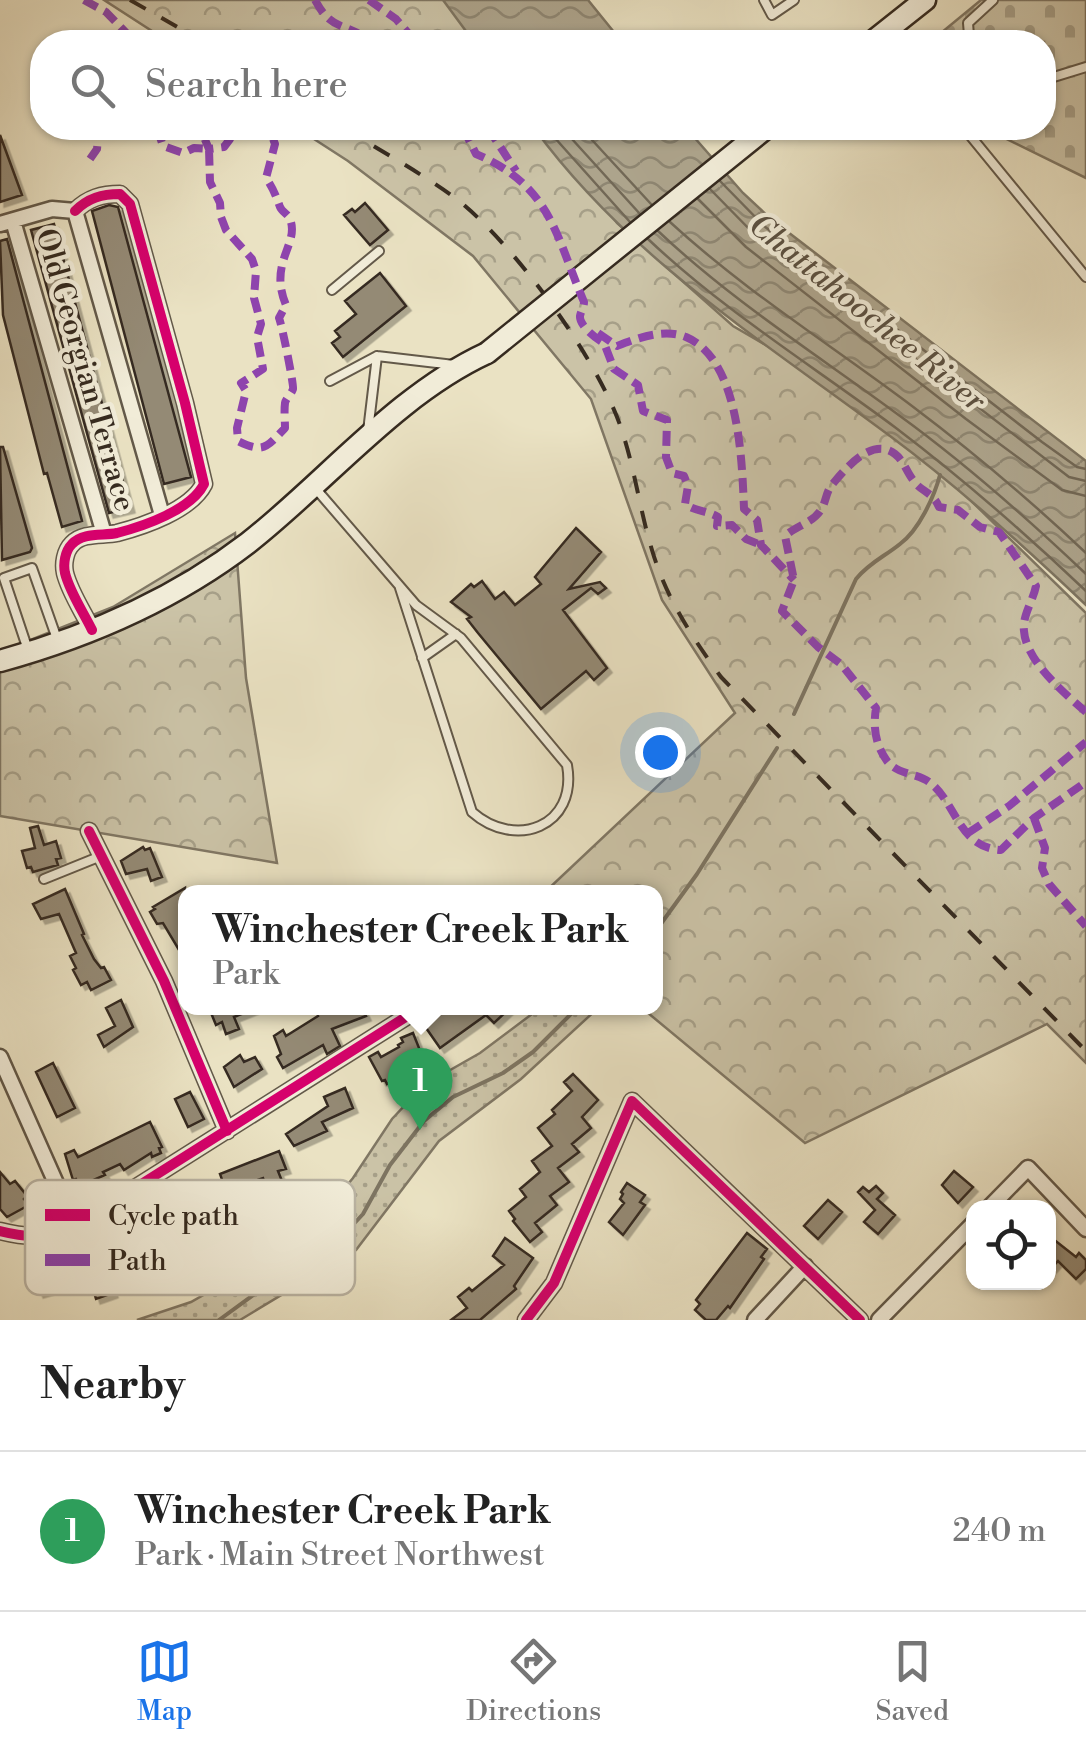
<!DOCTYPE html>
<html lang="en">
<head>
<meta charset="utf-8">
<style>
  body { margin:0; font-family:"Libre Bodoni",serif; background:#f2f2f2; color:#222 }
  .controls { position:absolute; right:30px; bottom:30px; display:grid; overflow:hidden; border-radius:20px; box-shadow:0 2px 8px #0004 }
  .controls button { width:90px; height:90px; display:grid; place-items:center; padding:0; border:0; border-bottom:2px solid #e0e0e0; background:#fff; color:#222; font:50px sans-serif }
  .you { position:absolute; left:660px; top:752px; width:35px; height:35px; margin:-25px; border:8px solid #fff; border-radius:50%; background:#1a73e8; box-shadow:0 0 0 15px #1a73e833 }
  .badge { display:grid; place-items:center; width:65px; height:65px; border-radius:50%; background:#1a73e8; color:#fff; font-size:32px; font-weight:700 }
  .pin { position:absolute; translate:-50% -82px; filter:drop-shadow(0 2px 5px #0008) }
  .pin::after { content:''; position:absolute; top:52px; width:35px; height:30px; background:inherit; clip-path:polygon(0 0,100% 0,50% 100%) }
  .popup { position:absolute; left:178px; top:885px; width:485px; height:130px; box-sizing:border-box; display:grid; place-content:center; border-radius:20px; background:#fff; filter:drop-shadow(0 2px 8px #0005); font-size:32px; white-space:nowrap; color:#767676 }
  .popup b { font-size:38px; color:#222 }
  .popup::after { content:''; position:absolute; left:50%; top:100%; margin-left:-20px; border:20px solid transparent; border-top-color:#fff }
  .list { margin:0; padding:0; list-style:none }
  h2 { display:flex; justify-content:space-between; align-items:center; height:130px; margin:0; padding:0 40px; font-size:42px }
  h2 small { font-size:32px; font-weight:400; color:#767676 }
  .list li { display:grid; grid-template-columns:65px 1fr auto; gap:30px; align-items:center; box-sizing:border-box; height:160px; padding:0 40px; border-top:2px solid #e0e0e0 }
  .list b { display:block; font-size:38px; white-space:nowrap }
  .list p { margin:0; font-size:32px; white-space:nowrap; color:#767676 }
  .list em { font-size:32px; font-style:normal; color:#767676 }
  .icon { flex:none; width:55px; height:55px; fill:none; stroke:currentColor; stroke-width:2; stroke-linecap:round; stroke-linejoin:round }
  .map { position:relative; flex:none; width:1086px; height:1320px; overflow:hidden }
  .search { position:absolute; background:#fff; box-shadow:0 2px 8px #0004; left:30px; right:30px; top:30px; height:110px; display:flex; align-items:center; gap:25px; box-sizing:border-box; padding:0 35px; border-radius:40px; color:#767676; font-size:38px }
  .sheet { height:290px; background:#fff }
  nav { display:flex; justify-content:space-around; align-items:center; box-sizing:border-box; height:140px; border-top:2px solid #e0e0e0; background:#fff; font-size:28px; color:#767676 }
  nav a { display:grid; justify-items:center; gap:5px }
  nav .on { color:#1a73e8 }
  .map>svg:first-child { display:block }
  .forest { fill:url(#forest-crowns); stroke:#807764; stroke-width:2.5 }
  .cemetery { fill:url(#cemetery-stones); stroke:#807764; stroke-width:2.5 }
  .park { fill:url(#park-dots); stroke:#807764; stroke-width:2.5 }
  .water { fill:url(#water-waves); stroke:#7d7461; stroke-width:2.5 }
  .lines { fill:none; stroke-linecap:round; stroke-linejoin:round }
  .shore { stroke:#726856; stroke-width:2.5 }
  .stream { stroke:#7d7461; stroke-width:4 }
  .building { fill:#948a75; stroke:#362b20; stroke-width:2.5; filter:url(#shadow) }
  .service-casing { stroke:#635949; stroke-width:12 }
  .minor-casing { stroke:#635949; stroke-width:19 }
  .secondary-casing { stroke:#362b20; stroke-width:25 }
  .service { stroke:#f1ecd8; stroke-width:8 }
  .minor { stroke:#f1ecd8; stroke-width:14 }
  .secondary { stroke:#f1ecd8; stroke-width:20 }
  .rail { stroke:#362b20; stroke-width:4; stroke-dasharray:18 18; stroke-linecap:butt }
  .secondary-bridge-casing { stroke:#362b20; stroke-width:25; stroke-linecap:butt }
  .secondary-bridge { stroke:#f1ecd8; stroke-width:20 }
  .quiet { stroke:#8e44ad; stroke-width:8; stroke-dasharray:15 8; stroke-linecap:butt }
  .cycleway-casing { stroke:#f1ecd8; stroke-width:16 }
  .cycleway { stroke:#d6006c; stroke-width:10 }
  .labels { text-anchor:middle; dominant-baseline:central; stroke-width:9; stroke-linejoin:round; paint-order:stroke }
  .street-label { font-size:30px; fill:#362b20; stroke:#f1ecd8 }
  .water-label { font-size:32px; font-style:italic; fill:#5a4f40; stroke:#f1ecd8 }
  .key { fill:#f1ecd8; stroke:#b9b2a1; stroke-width:2.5 }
  .key-label { font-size:28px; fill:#362b20 }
</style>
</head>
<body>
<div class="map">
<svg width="1086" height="1320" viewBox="0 0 1086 1320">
  <defs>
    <pattern id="forest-crowns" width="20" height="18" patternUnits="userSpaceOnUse" patternTransform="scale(2.5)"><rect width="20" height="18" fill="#cbc3a7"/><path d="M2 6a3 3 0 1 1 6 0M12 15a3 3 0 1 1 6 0" fill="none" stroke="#a69f88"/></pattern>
    <pattern id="cemetery-stones" width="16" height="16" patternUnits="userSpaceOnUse" patternTransform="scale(2.5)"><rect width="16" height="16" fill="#cbc3a7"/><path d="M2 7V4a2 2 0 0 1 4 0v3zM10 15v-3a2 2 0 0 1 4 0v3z" fill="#a69f88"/></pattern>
    <pattern id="park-dots" width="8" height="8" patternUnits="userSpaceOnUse" patternTransform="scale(2.5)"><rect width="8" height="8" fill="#cbc3a7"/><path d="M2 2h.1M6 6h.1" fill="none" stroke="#a69f88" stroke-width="1.8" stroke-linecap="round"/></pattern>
    <pattern id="water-waves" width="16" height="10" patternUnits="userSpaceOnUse" patternTransform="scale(2.5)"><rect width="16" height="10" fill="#ada48c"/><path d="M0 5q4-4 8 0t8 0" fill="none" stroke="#8e8672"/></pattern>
    <filter id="shadow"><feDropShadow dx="4.5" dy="4.5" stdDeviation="0" flood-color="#0004"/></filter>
  </defs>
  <rect width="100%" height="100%" fill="#eae2c3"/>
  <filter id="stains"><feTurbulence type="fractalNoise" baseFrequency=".002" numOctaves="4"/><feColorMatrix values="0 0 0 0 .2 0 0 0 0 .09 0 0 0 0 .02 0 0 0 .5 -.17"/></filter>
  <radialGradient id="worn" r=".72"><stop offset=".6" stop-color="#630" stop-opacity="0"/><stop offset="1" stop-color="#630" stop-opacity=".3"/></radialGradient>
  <path class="forest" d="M104 0H461L491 42H169Z
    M297 128H550L617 223 733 326 879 411 1086 613V1063L1047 1024 805 1143 642 1008H655V892H545L735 713 662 600 591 399 473 256 348 161Z
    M235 533 246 678 277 863 0 816V652L113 607Z"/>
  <path class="cemetery" d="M981 0H1086V178L984 128H1044V42H930Z"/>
  <path class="park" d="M540 1008H598L521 1079 439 1141 356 1250 240 1320H137L191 1302 254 1266 315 1224 353 1178 392 1119 424 1085 480 1053Z"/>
  <path class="water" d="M443 0H588L622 42H474Z
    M534 128H686L743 193 771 219 1086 461V605C1023 545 960 488 890 436 763 341 629 258 534 128Z"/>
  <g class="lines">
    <path class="shore" d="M546 128 630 222
      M562 128 640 214
      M581 128 651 204
      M720 181 764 226 1042 442 1077 467 1086 469
      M710 189 757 237 1069 477 1086 481
      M698 199 746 247 966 419 1062 490 1086 496
      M670 222C745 291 831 345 912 406 973 452 1031 501 1086 553
      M658 231C732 301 819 356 900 416 966 464 1027 518 1086 574
      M648 239C724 311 813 366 896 428 963 479 1025 533 1086 591"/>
    <path class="stream" d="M794 714 856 579C870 562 884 557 900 544 919 530 934 497 940 475
      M655 932 697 874 777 748
      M219 1320 274 1280 337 1242 363 1214 390 1165 424 1121 453 1097 503 1073 533 1052 577 1008"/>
  </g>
  <path class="building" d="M0 135 22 195 0 202Z
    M365 203 388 230 370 245 344 215 352 209 355 212Z
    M109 205 118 207 191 477 164 484 92 211Z
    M54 224 130 508 109 513 31 230Z
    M7 239 82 521 62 527 47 473 44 474 3 315 0 241Z
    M380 273 406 306 343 357 332 343 340 337 335 331 356 314 345 301Z
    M0 447H3L32 548 30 552 2 560Z
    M576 528 601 552 569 589 600 582 606 588 598 594 591 588 563 610 607 668 594 680 586 671 541 709 478 633 467 619 471 617 451 602 471 584 474 587 482 581 495 599 504 592 515 605 541 584 535 577Z
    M38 826 44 845 56 841 61 858 56 859 58 865 33 872 31 867 27 868 22 851 35 848 30 828Z
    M143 847 145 850 150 848 162 877 151 881 147 869 126 874 121 861Z
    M185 888V960L163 923 157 924 150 912 155 909 153 907Z
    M65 889 84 934 82 935 94 959 101 968 104 967 111 980 91 990 87 982 81 985 73 970 76 968 70 956 76 953 59 914 41 919 33 904Z
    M121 1000 133 1027 104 1047 98 1035 115 1026 106 1008Z
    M209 1008H257L234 1017 239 1029 226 1034 222 1022 216 1025Z
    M315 1008H362L366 1016 332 1029 340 1046 327 1054 323 1045 283 1068 277 1057 281 1054 274 1036 283 1030 286 1036 318 1016Z
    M448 1008H510L494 1023 486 1015 440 1048 424 1025Z
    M413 1033 423 1058 396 1070 399 1077 387 1084 385 1080 382 1081 369 1057 378 1052 381 1057 399 1047 398 1045 403 1042 401 1038Z
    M240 1055 244 1062 255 1057 262 1069 234 1087 224 1067Z
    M53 1063 75 1108 57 1117 36 1072Z
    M573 1074 598 1100 582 1117 591 1128 572 1144 579 1152 558 1168 569 1182 550 1196 557 1205 535 1223 542 1232 530 1242 513 1221 515 1219 509 1211 526 1197 520 1189 540 1172 532 1161 552 1146 538 1128 555 1114 552 1110 572 1091 564 1082Z
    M345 1088 353 1108 322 1122 327 1131 294 1146 286 1134 328 1106 324 1097Z
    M190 1092 204 1119 188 1127 175 1099Z
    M150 1122 162 1147 159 1148 161 1153 152 1157 151 1153 124 1170 120 1164 103 1172 105 1175 80 1186 76 1179 73 1180 65 1154 74 1150 78 1157Z
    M279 1151 286 1169 278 1171 282 1181 266 1187 263 1178 243 1185 247 1197 213 1207 217 1222 157 1241 160 1249 107 1273 113 1293 96 1299 90 1278 39 1293 36 1284 40 1282 34 1263 70 1251 71 1254 93 1247 119 1232 121 1236 142 1226 140 1221 163 1212 194 1203 197 1195 225 1188 220 1174Z
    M954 1171 973 1187 958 1203 942 1185Z
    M0 1172 10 1184 15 1181 27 1196 24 1199 29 1205 7 1217 0 1209Z
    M627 1183 645 1195 640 1202 645 1205 623 1235 609 1222 624 1203 620 1199 623 1194 621 1192Z
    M876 1186 883 1193 877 1199 895 1215 878 1234 864 1222 875 1210 858 1192 863 1187 869 1192Z
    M828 1200 842 1212 818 1239 804 1226Z
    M747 1233 767 1249 761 1257 764 1259 730 1308 728 1306 716 1320H706L695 1310 700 1304 696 1300Z
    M1048 1235 1076 1257 1079 1253 1086 1260V1269L1076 1279 1058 1261 1048 1272Z
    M505 1238 533 1258 514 1286 516 1289 480 1320H451L467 1308 458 1297 469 1288 472 1291 504 1265 493 1256Z"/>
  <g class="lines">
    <g class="service-casing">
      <path id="service" d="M764 0 772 15 794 0
        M975 42 969 35 968 23 993 0
        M1044 80 1086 67
        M964 128 1086 277
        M332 290 379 251
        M330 381 377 356 454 365
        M368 431 377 356
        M316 489 416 605 461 638 567 765C578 827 515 850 472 812L400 588
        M28 650 4 578 32 568 57 639
        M422 658 456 634
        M44 879 101 856"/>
    </g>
    <g class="minor-casing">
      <path id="minor" d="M75 211C88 198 102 194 120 194L130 204 185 403 204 484C191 510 144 526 117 533 103 536 83 532 72 544 65 551 63 564 65 573 70 593 84 613 92 630
        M75 211 162 515
        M13 221 104 534
        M0 224 52 209 75 211
        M89 831 164 981 227 1131
        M0 1057 75 1226
        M989 1208 1028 1168 1086 1229
        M0 1231C32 1239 45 1237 75 1226L420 1008
        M526 1320 554 1283 632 1101 860 1320
        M755 1320 805 1266
        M879 1320 974 1223"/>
    </g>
    <g class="secondary-casing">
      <path id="secondary" d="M872 42 925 0
        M0 661C87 637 175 599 248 543 326 482 396 395 487 353"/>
    </g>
    <use href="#service" class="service"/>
    <use href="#minor" class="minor"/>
    <use href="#secondary" class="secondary"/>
    <path class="rail" d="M130 0 204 42
      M343 128C380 150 419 172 454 197 512 241 600 361 622 431 635 470 640 511 652 550 666 598 692 637 721 677L1086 1051"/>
    <g class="secondary-bridge-casing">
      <path id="secondary-bridge" d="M487 353 766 128"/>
    </g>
    <use href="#secondary-bridge" class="secondary-bridge"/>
    <path class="quiet" d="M84 0 106 12 135 42
      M315 0C333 34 347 21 370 42
      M369 0 396 19 416 42
      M157 128 163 146 183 153 194 148 209 149 210 182 220 203 221 217 226 230 252 259 256 271 254 298 261 324 257 337 263 369 241 383 246 391 237 428 238 441C264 454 267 447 285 428 285 421 284 411 285 403 286 398 291 395 293 389 294 385 282 325 279 318L286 305C268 262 300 244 290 219 288 214 282 212 280 207 276 196 273 188 266 178L275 144 269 128
      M186 128 203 135 209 149 224 147 230 139 229 128
      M463 128 476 154C551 186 555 234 584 302 584 307 581 311 580 316 579 326 598 340 604 343L614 369 638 385 643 411 667 420 666 457 672 473 684 476 688 486 685 504C696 512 706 510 718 517L717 526 732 525 746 539 761 545
      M488 128 516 171
      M90 159 97 149 99 128
      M598 333 617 346C638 338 664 328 686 337 739 359 742 459 744 509L757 520 761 545 794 580
      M1086 712C1065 694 1026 661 1024 631 1022 616 1033 601 1036 586L999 532 980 527 958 510 939 507C933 492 921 492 913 480 906 471 904 461 895 454 872 436 845 469 831 486 826 493 826 501 822 508 814 523 797 525 785 536L794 580 782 611 818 647 841 664 876 708C873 727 875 744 887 761 898 775 917 773 929 782 956 801 958 848 1001 850L1034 818 1086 782
      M1034 818 1045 848 1042 868 1049 884 1086 926
      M968 833 1009 806 1086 742"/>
    <g class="cycleway-casing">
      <path id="cycleway" d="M75 211C88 198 102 194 120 194L130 204 185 403 204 484C191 510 144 526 117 533 103 536 83 532 72 544 65 551 63 564 65 573 70 593 84 613 92 630
        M89 831 164 981 227 1131
        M0 1231C32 1239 45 1237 75 1226L420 1008
        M526 1320 554 1283 632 1101 860 1320"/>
    </g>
    <use href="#cycleway" class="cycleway"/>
  </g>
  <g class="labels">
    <g class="street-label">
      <text transform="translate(85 370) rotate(74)">Old Georgian Terrace</text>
    </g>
    <g class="water-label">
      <text transform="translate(867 313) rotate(39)">Chattahoochee River</text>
    </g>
  </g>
  <rect x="25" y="1180" width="330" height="115" rx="15" class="key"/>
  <rect x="45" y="1209" width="45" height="12" fill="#d6006c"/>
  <rect x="45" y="1254" width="45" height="12" fill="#8e44ad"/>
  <g class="key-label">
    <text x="108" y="1225">Cycle path</text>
    <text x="108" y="1270">Path</text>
  </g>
  <rect width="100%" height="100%" filter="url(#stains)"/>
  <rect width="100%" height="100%" fill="url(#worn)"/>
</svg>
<div class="controls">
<button><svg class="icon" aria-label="locate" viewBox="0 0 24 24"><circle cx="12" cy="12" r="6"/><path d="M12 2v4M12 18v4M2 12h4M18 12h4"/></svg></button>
</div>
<div class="you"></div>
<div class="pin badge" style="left:420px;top:1130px;background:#2e9e5b">1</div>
<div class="popup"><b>Winchester Creek Park</b>Park</div>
<div class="search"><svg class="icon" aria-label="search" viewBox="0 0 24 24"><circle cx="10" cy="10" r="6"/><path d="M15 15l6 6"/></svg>Search here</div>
</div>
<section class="sheet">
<h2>Nearby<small></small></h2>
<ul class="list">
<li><span class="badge" style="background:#2e9e5b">1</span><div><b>Winchester Creek Park</b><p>Park · Main Street Northwest</p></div><em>240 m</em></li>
</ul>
</section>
<nav>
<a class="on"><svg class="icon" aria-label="map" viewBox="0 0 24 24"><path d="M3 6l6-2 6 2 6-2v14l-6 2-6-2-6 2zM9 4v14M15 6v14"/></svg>Map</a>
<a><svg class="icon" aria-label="directions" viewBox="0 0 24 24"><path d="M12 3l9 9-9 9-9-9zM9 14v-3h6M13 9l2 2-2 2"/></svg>Directions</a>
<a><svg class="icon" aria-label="saved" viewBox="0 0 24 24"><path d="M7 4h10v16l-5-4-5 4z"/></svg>Saved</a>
</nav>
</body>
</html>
